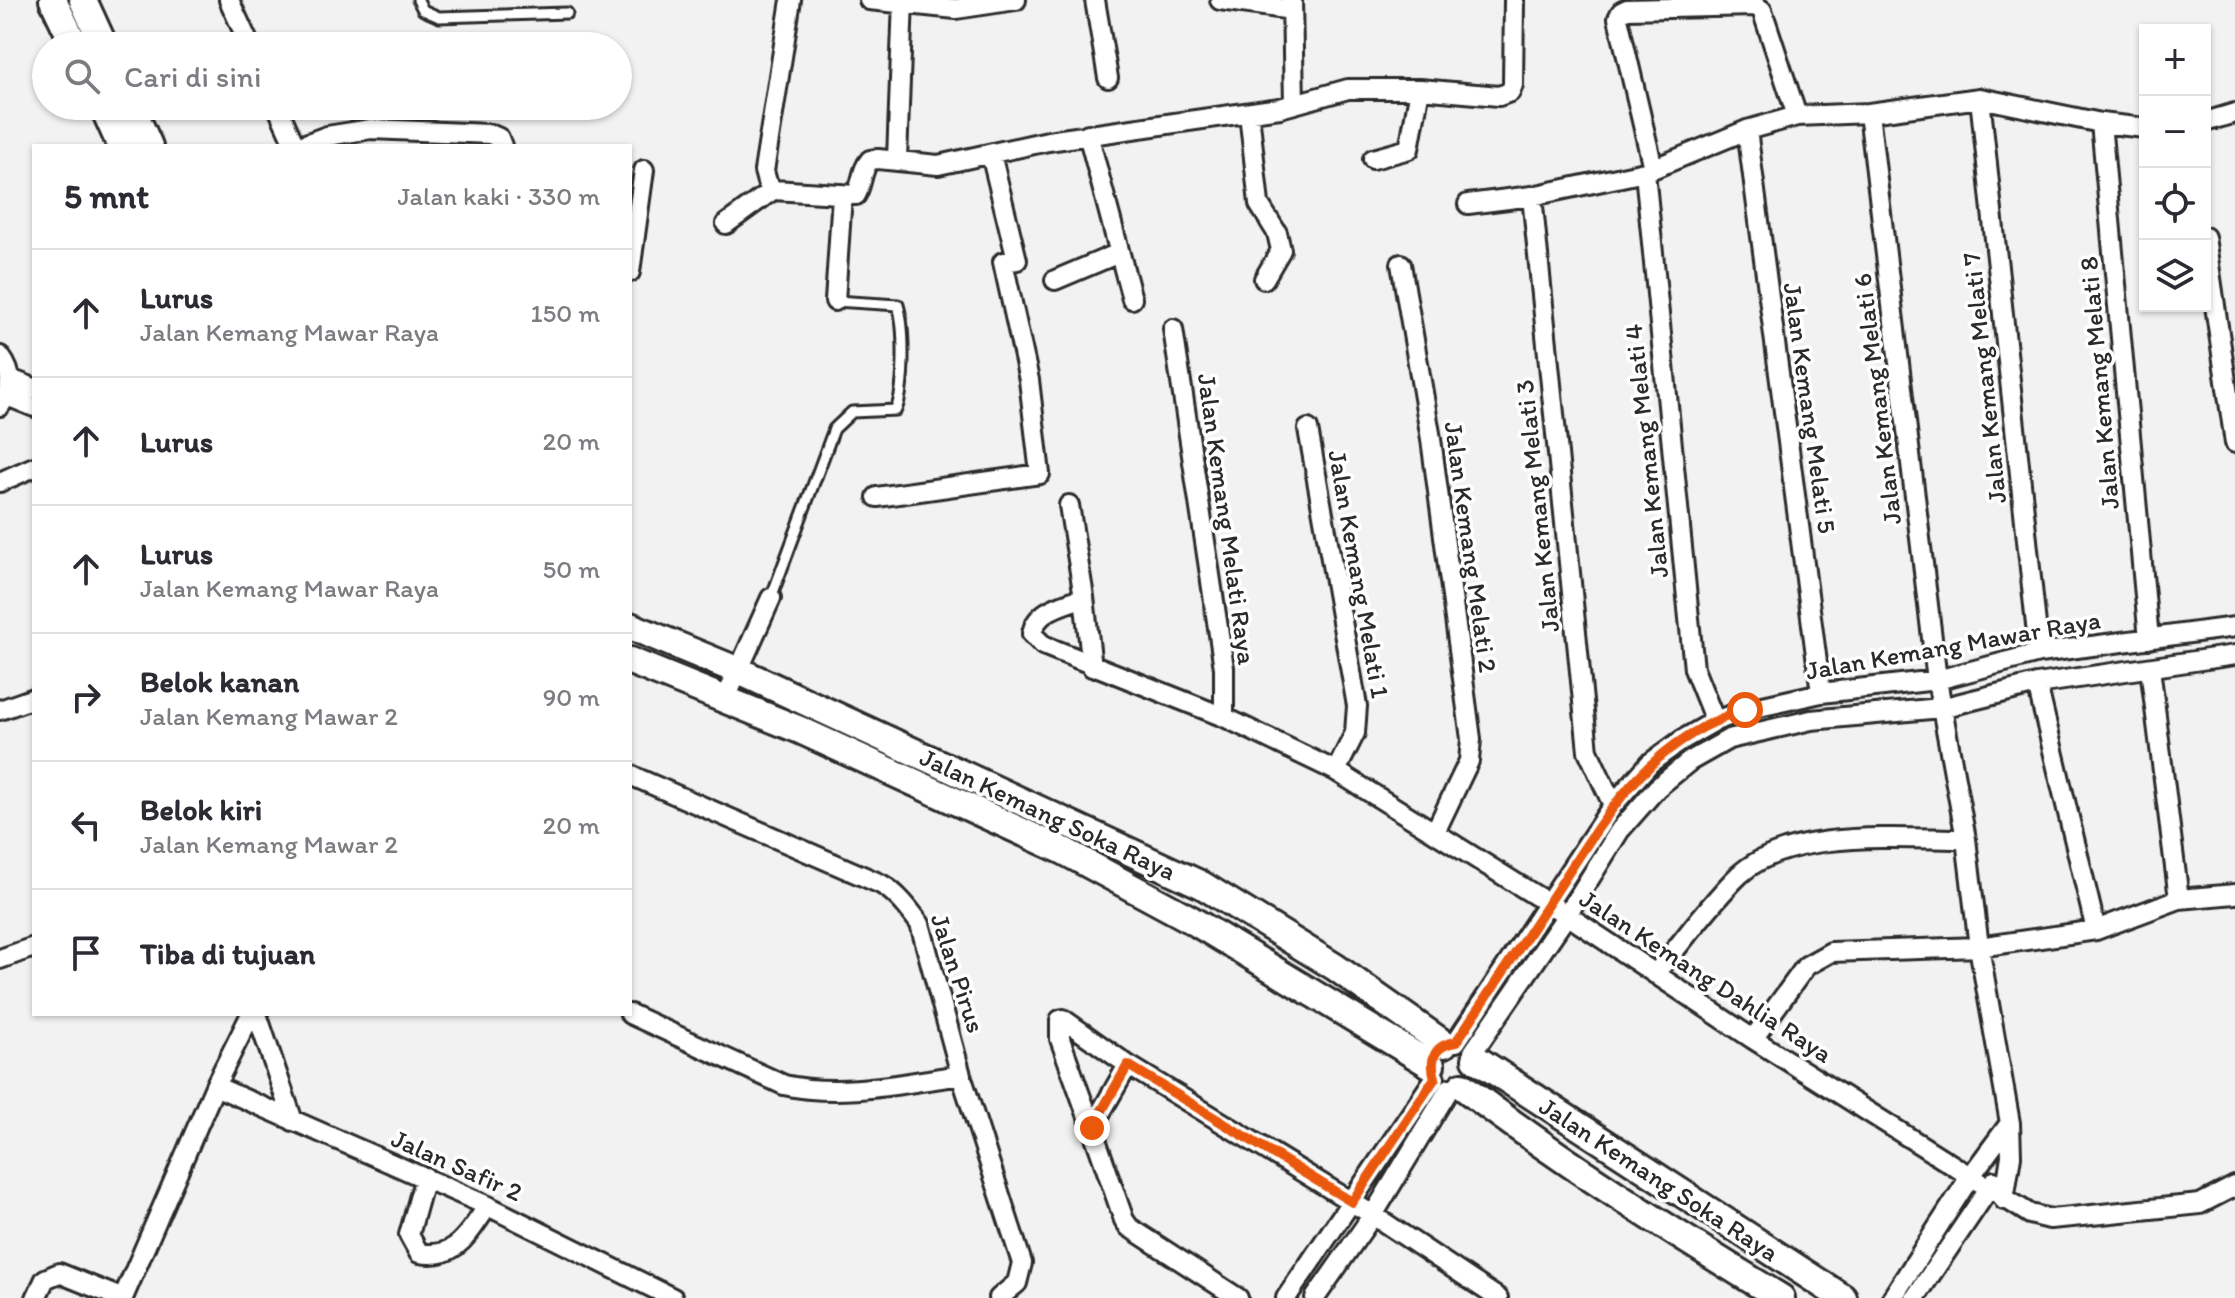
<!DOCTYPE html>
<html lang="id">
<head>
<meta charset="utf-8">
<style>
  body { margin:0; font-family:Itim,sans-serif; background:#f2f2f3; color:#2b2b33 }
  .controls { position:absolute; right:24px; top:24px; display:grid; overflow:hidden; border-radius:0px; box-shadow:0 2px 6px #0004 }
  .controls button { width:72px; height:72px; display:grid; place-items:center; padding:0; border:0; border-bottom:2px solid #e1e1e2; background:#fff; color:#2b2b33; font:40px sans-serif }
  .stop { position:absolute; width:24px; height:24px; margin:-18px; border:6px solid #ea580c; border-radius:50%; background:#fff }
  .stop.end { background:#ea580c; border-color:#fff; box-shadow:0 2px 8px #0008 }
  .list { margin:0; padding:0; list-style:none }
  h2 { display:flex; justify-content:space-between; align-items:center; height:104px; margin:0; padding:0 32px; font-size:34px }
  h2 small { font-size:26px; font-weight:400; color:#7c7c81 }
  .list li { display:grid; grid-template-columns:52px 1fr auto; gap:24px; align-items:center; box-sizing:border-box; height:128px; padding:0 32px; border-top:2px solid #e1e1e2 }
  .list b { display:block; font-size:30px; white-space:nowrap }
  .list p { margin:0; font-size:26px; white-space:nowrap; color:#7c7c81 }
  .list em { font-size:26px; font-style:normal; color:#7c7c81 }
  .icon { flex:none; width:44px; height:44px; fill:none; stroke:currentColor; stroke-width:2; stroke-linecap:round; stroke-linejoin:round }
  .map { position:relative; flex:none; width:2235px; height:1298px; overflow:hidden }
  .search { position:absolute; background:#fff; box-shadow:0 2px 6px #0004; left:32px; top:32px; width:600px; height:88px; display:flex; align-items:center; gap:20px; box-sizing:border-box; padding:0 28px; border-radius:44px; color:#7c7c81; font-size:30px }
  .panel { position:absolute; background:#fff; box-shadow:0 2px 6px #0004; left:32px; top:144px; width:600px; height:872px; border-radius:0px }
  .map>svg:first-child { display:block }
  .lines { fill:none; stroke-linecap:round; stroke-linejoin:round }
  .lane-casing { stroke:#2b2b2b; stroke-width:15 }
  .street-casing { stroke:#2b2b2b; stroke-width:24 }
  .secondary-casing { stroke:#2b2b2b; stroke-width:32 }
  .lane { stroke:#fff; stroke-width:9 }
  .street { stroke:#fff; stroke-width:18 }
  .secondary { stroke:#fff; stroke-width:26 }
  .route { stroke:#ea580c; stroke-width:10 }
  .labels { text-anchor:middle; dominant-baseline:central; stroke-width:7; stroke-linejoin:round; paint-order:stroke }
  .street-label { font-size:26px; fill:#2b2b2b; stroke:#fff }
</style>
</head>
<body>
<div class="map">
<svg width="2235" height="1298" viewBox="0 0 2235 1298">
  <rect width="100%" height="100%" fill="#f2f2f2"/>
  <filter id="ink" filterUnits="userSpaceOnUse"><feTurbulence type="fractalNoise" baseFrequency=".0125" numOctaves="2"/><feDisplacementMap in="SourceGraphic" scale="16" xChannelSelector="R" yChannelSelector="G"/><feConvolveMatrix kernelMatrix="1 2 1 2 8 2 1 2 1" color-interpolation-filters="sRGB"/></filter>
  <g filter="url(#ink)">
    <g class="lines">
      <g class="lane-casing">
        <path id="lane" d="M418 0 423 10 439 17 567 13
          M771 598 834 429 852 412 896 410C905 388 905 328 898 305L835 301"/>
      </g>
      <g class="street-casing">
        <path id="street" d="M229 0 250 46
          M791 0 764 171 767 182 773 190 856 195C863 183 861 170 870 160L878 159 938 165 1048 141 1280 108 1348 89H1420L1499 96 1510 92 1513 85 1514 0
          M869 0 956 9 1016 0
          M1095 0 1108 78
          M1220 0 1292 10
          M1292 0 1294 104
          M1980 98 2039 653
          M277 106 295 146
          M1249 113 1259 204 1277 233 1281 250 1264 279
          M1869 113 1937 680 1966 839 1979 947 2010 1123 2011 1156 2004 1200
          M2205 122 2235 113
          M2101 123 2149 639
          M1747 130 1821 693
          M1088 134 1132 299
          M300 146 327 136 371 129 490 134 499 138 502 146
          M897 159 903 0
          M1373 159 1409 149 1420 89
          M1653 168 1618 18 1621 12 1627 9 1755 6 1762 10 1797 116
          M1645 172 1694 669 1715 721
          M1532 196 1588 751 1613 805
          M1468 204 1532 196 1645 172 1747 130 1797 116 1869 113 1980 98 2101 123 2145 128
          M726 224 773 190
          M2205 237 2235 443
          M1401 264 1431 439 1471 739 1469 761 1435 832
          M630 272 644 170
          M1055 280 1119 253
          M835 301 842 195
          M1173 329 1224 668V717
          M0 356C13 373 13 389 0 406
          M10 379 34 388
          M7 396 34 407
          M1308 429 1357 706 1355 733 1336 771
          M0 482 34 467
          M877 497 1040 474 1029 380 1003 262 1017 260 991 154
          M1069 505 1084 597 1092 667
          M1084 597C1064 605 1036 609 1032 634L1043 645 1224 717 1336 771 1567 915 1753 1039 2030 1214 2050 1219 2072 1217 2200 1204 2235 1186
          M2150 668 2179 899
          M2037 684 2096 930
          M726 698 771 598
          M0 710 34 698
          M630 775 881 884C897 893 909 909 920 924L961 1075 1022 1263 1017 1283 999 1298
          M0 959 34 947
          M1655 974C1682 943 1709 904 1739 875 1789 828 1901 839 1966 839
          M257 1014 293 1121
          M630 1014 784 1085C842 1098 904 1083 961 1075
          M1753 1039 1806 966 1831 952 1979 947 2096 930 2179 899 2235 894
          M1456 1042 1613 805 1650 763 1682 740 1715 721 1745 710 1821 693 1937 680 2039 653 2235 627
          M1473 1052 1567 915 1620 830 1657 788 1690 761 1729 739 1811 720 1941 708 2037 684 2235 655
          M215 1086 488 1206 673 1298
          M1092 1128 1060 1039V1020L1063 1019 1128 1065
          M425 1177 409 1235 419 1253C457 1260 468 1233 488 1206
          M36 1298 45 1279 59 1273 121 1298
          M123 1298 215 1086 251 1014
          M1238 1298 1129 1227 1124 1220 1092 1128 1128 1065 1373 1215 1498 1298
          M1286 1298 1435 1078
          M1315 1298 1373 1215 1450 1088
          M1892 1298 1970 1177 2010 1123
          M1915 1298 1994 1181"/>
      </g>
      <g class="secondary-casing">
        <path id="secondary" d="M53 0 75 46
          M83 0 104 46
          M103 106 121 146
          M131 106 149 146
          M630 626 739 671 1202 885 1335 967 1444 1044
          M630 661 800 730 1064 851 1190 919 1431 1065
          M1476 1059 1843 1298
          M1462 1086C1564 1164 1671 1231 1781 1298"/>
      </g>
      <use href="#lane" class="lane"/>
      <use href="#street" class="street"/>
      <use href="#secondary" class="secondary"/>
    </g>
  </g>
  <g class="lines" filter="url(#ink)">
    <path class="route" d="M1092 1128 1128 1065 1352 1202 1435 1078C1429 1058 1435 1045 1456 1042 1487 996 1518 950 1548 904 1602 822 1645 740 1745 710"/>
  </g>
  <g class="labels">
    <g class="street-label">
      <text transform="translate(1984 378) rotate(-96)">Jalan Kemang Melati 7</text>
      <text transform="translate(2099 383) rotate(-95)">Jalan Kemang Melati 8</text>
      <text transform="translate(1877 399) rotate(-97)">Jalan Kemang Melati 6</text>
      <text transform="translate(1810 408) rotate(82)">Jalan Kemang Melati 5</text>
      <text transform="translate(1646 451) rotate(-96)">Jalan Kemang Melati 4</text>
      <text transform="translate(1537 506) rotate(-96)">Jalan Kemang Melati 3</text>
      <text transform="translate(1227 519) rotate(82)">Jalan Kemang Melati Raya</text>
      <text transform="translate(1471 547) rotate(82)">Jalan Kemang Melati 2</text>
      <text transform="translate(1359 574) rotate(80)">Jalan Kemang Melati 1</text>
      <text transform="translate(1953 645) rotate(-10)">Jalan Kemang Mawar Raya</text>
      <text transform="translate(1048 814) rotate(25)">Jalan Kemang Soka Raya</text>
      <text transform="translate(958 973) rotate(72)">Jalan Pirus</text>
      <text transform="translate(1706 976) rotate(33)">Jalan Kemang Dahlia Raya</text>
      <text transform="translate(457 1165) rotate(24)">Jalan Safir 2</text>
      <text transform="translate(1659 1179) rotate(33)">Jalan Kemang Soka Raya</text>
    </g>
  </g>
</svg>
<div class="controls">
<button>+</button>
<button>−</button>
<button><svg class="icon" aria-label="locate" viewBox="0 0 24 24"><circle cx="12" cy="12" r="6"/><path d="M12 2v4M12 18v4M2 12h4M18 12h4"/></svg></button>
<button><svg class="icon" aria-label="layers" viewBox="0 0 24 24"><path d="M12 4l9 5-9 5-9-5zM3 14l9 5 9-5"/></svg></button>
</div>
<div class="stop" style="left:1745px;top:710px"></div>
<div class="stop end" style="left:1092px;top:1128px"></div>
<div class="search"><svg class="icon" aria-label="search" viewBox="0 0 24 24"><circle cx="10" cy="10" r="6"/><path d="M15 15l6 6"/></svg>Cari di sini</div>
<section class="panel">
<h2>5 mnt<small>Jalan kaki · 330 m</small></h2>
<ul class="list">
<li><svg class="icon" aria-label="ahead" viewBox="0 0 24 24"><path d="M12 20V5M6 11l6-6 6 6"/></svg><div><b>Lurus</b><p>Jalan Kemang Mawar Raya</p></div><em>150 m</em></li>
<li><svg class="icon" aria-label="ahead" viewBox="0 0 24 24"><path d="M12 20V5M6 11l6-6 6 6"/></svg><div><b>Lurus</b></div><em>20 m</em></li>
<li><svg class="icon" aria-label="ahead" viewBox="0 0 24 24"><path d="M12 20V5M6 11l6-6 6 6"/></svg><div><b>Lurus</b><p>Jalan Kemang Mawar Raya</p></div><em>50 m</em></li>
<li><svg class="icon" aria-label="right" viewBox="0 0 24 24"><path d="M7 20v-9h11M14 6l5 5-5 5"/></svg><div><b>Belok kanan</b><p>Jalan Kemang Mawar 2</p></div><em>90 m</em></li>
<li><svg class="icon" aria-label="left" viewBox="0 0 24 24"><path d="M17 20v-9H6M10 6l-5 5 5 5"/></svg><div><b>Belok kiri</b><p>Jalan Kemang Mawar 2</p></div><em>20 m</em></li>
<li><svg class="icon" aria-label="arrive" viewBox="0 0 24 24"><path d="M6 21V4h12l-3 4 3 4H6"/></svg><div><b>Tiba di tujuan</b></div></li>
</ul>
</section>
</div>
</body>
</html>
